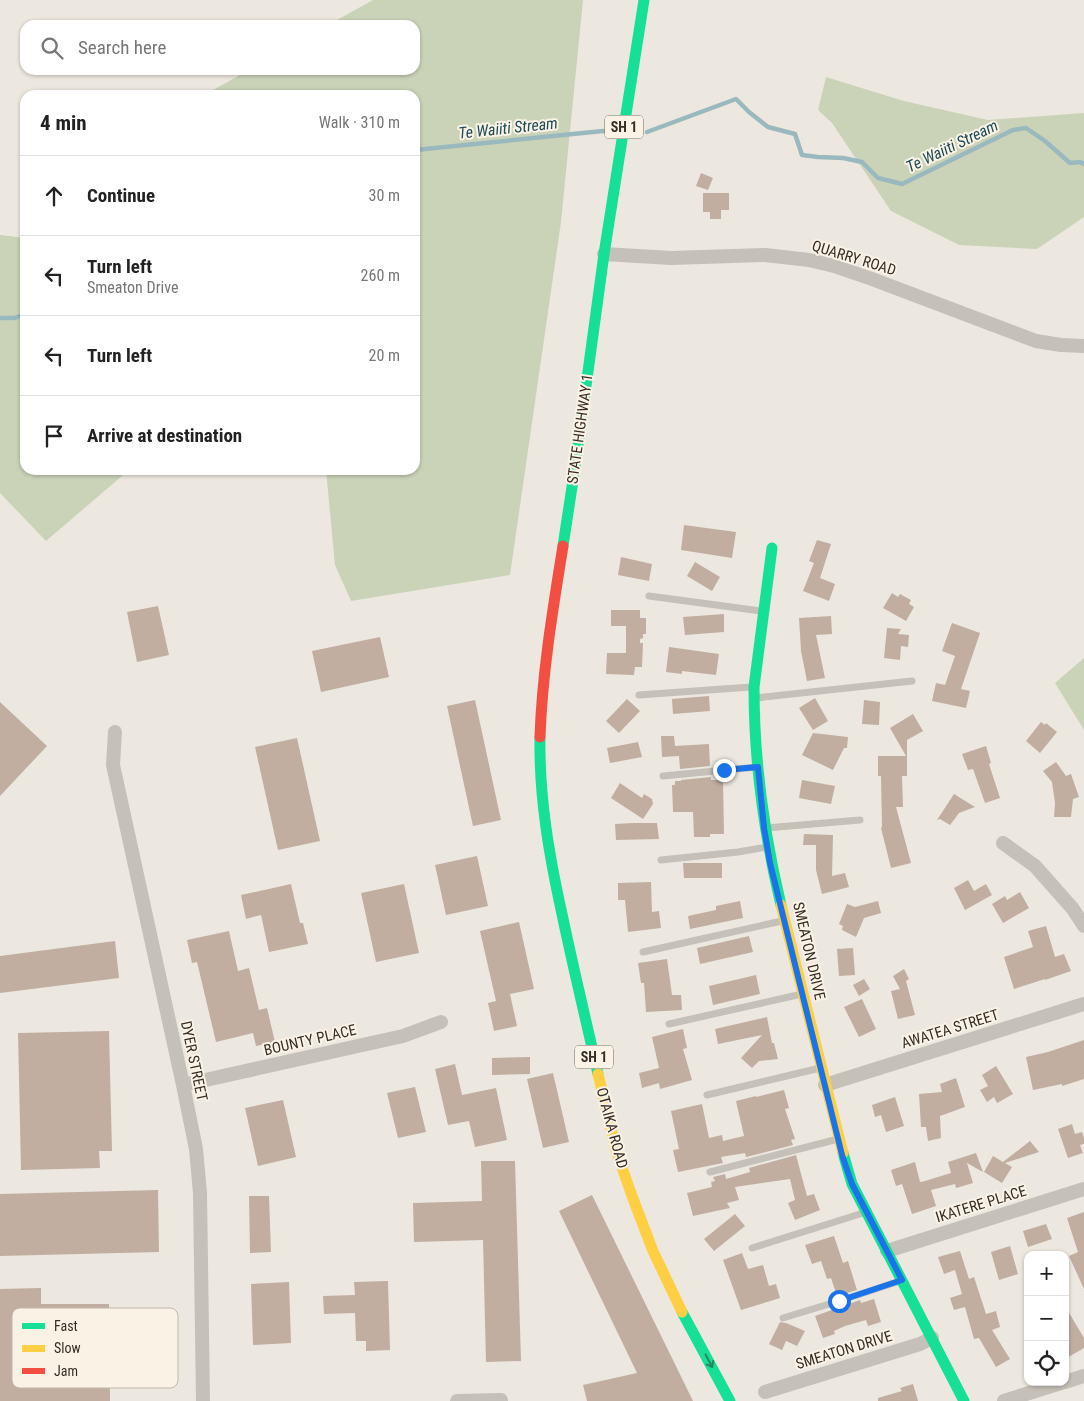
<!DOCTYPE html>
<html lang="en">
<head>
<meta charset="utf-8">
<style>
  body { margin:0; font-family:"Roboto Condensed",sans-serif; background:#f6f6f6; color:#222 }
  .controls { position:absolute; right:15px; bottom:15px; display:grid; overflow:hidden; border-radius:10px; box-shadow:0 1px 4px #0004 }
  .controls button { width:45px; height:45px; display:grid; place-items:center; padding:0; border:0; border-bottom:1px solid #e0e0e0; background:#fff; color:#222; font:25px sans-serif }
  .stop { position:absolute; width:15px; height:15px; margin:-11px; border:4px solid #1a73e8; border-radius:50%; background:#fff }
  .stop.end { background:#1a73e8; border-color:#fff; box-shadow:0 1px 5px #0008 }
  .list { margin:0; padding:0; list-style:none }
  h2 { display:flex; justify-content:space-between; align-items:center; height:65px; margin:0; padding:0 20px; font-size:21px }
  h2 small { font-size:16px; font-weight:400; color:#767676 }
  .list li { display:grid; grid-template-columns:32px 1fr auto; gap:15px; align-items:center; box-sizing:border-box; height:80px; padding:0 20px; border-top:1px solid #e0e0e0 }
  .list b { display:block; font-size:19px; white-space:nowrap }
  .list p { margin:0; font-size:16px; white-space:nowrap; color:#767676 }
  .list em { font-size:16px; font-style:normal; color:#767676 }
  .icon { flex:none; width:28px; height:28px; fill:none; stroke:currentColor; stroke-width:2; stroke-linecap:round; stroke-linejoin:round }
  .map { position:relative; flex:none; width:1084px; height:1401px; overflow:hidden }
  .search { position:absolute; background:#fff; box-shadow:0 1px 4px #0004; left:20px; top:20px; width:400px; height:55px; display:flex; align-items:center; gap:12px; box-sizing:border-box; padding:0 18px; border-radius:15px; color:#767676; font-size:19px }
  .panel { position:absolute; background:#fff; box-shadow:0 1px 4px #0004; left:20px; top:90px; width:400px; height:385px; border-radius:15px }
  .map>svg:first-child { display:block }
  .green { fill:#cad3b8 }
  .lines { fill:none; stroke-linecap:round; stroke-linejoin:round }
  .stream { stroke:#9ab9be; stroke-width:4.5 }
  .building { fill:#c1aea0 }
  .lane { stroke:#c5c0b8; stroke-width:7 }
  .street { stroke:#c5c0b8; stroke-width:14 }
  .fast { stroke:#16e098; stroke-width:11 }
  .slow { stroke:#ffcf43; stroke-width:11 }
  .jam { stroke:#f24e42; stroke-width:11 }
  .oneway { stroke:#26865f }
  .route { stroke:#1a73e8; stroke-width:6 }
  .labels { text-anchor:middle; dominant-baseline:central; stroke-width:4; stroke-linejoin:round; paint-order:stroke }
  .shield { fill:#faf3e5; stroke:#71685f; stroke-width:1 }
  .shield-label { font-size:14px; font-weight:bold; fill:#362d26 }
  .street-label { font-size:15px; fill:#362d26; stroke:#faf3e5 }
  .water-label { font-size:16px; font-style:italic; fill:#1b4b58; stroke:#faf3e5 }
  .key { fill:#faf3e5; stroke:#bfb8ac; stroke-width:1 }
  .key-label { font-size:14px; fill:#362d26 }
</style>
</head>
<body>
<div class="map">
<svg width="1084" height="1401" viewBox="0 0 1084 1401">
  <rect width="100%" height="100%" fill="#ece8df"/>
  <path class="green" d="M373 0H583L561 222 510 575 351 601 335 565 326 470H415V95H204L249 70H415V25H328Z
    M826 77 904 101 988 120 1084 113V217L1037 249 959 245 891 211 832 123 818 110Z
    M0 235 25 238V470H129L46 541 0 493Z
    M1084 658V730L1055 683Z"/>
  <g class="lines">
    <path class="stream" d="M647 132 736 99 749 112 768 127 795 134 802 155 818 157 843 158 862 162 878 178 902 184 1013 130 1026 128 1045 141 1070 163 1080 162 1084 164
      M415 150 603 131
      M0 318H15L25 314"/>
  </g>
  <path class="building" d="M701 173 713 178 708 190 696 186Z
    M703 193H729V210H721V219H710V212H703Z
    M684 525 736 532 732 558 681 550Z
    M817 540 831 544 820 578 835 584 829 601 803 591 814 563 809 561Z
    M621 557 652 564 649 581 618 575Z
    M695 562 720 577 712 591 687 576Z
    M892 593 898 597 900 594 911 600 909 604 914 607 906 621 883 608Z
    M158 606 169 655 137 662 127 612Z
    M611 610H640V618H646V634H643V638L640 639V643H643L642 667H635L634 675 606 674 607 653H626V626H611Z
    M724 614V632L685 635 683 617Z
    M831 616 832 634 816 635 825 678 807 681 801 651 799 618Z
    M952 623 980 633 961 689 970 691 966 708 932 701 936 683 945 685 955 656 942 651Z
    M887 628 901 629 898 634 909 635 908 647 901 646 900 660 884 658Z
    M380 637 389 677 321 692 312 651Z
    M669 647 719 654 716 675 682 671V674L666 672Z
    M709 696 710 711 673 714 672 699Z
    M815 698 828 721 813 730 799 708Z
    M627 699 640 711 619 733 606 721Z
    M475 700 501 820 473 826 447 706Z
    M864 700 880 702 879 725 862 724Z
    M0 702 47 746 0 796Z
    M913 714 923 731 907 740V776H902L903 807H896L911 863 891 868 881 828 882 827 881 776H878V756H906L890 728Z
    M1041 722 1045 725 1046 723 1057 732 1040 753 1026 741Z
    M813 733 848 737 847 748H844L833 770 802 755Z
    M661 736H674L675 746 709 744 710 766 680 769 679 756 662 757Z
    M297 738 320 841 278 850 255 747Z
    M638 742 642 757 610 763 607 748Z
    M986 746 991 763 989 764 1000 798 985 803 973 769 968 770 962 754Z
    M1056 762 1066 776 1071 774 1079 797 1073 799 1071 817H1054L1055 803 1052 782 1043 771Z
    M711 777V780H723L724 834H710V837H694L693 812H673L672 785H675V781H681V780Z
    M802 780 835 786 831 804 799 798Z
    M620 783 642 798 644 794 652 799 653 804 643 819 611 798Z
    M954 794 975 807 959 813 950 825 940 819 937 820Z
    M633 823H657L659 839 616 840 615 824Z
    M804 834 833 835 832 876 845 873 849 887 822 894 816 870V845H803Z
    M477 856 488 906 446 915 435 865Z
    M683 863H722V878H684Z
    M968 880 974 891 986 884 992 895 965 910 954 888Z
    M651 882 652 912 659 911 661 928 628 932 625 900H618V883Z
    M291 884 300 923H303L308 944 269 952 261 915 246 919 241 895Z
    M404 884 419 953 376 962 361 893Z
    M1020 892 1029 908 1003 923 992 904 1005 896 1007 900Z
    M740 901 743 918 690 929 688 916 716 910V906Z
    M878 901 881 913 864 918 856 937 842 930 843 926 839 924 847 904 855 907Z
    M519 922 534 989 510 994 517 1026 494 1031 488 1003 496 1001 480 931Z
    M1046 926 1055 957 1064 954 1071 971 1045 980V979L1014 989 1004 957 1033 947 1028 931Z
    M229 931 238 971 249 968 259 1010 267 1008 275 1042 256 1046 253 1033 216 1042 197 962 192 963 187 940Z
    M749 936 753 952 700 964 697 948Z
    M115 941 119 978 0 993V956Z
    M853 948 855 975 839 976 837 949Z
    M667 959 672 995H681L682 1010 646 1012 644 983H641L638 963Z
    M904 969 909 979 906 981 915 1015 898 1019 891 991 900 989 893 976Z
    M756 975 760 994 713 1005 709 986Z
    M864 979 870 989 859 996 853 985Z
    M862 999 876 1029 859 1037 844 1007Z
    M767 1017 772 1043H774L778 1059 759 1061 752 1068 741 1058 762 1035 718 1044 715 1029Z
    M683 1029 687 1048 683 1049 692 1080 660 1089 659 1083 642 1088 639 1073 659 1068 652 1037Z
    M109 1031 112 1151H99L100 1168 21 1170 18 1033Z
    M1084 1040V1079L1062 1086V1084L1033 1090 1026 1057 1048 1052Z
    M530 1057V1074L492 1075V1058Z
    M455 1064 462 1095 496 1088 507 1140 475 1147 469 1121 448 1125 435 1069Z
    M996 1066 1013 1094 997 1103 994 1097 987 1102 980 1090 988 1086 982 1075Z
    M553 1073 569 1142 543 1148 527 1079Z
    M956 1078 965 1107 940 1116 941 1138 928 1141 926 1127H921L919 1094 942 1092 940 1084Z
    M415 1087 426 1132 398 1138 387 1093Z
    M784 1090 789 1108 785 1109 795 1139 791 1140 793 1145 746 1157 745 1153 721 1157 723 1163 678 1172 673 1150 679 1149 671 1111 702 1104 709 1138 722 1135 723 1141 744 1136 736 1101 756 1096V1097Z
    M895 1097 904 1126 886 1132 881 1115 875 1117 872 1105Z
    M283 1100 296 1157 258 1166 245 1108Z
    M1072 1124 1075 1134 1082 1132 1084 1138V1144L1080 1145 1083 1153 1068 1158 1058 1129Z
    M1030 1141 1039 1152 1005 1163 1012 1167 1002 1183 984 1172 993 1156 1003 1162Z
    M976 1153 983 1172 967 1163 973 1183 956 1188 955 1184 931 1190 936 1206 912 1214 902 1184 896 1186 891 1170 915 1162 920 1182 925 1181 951 1173 948 1162Z
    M796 1155 807 1196 814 1194 820 1210 795 1220 788 1203 795 1200 790 1179 735 1187 739 1200 727 1203 730 1208 693 1216 687 1193 712 1187 711 1182 715 1181 713 1177 725 1174 726 1179 750 1172 749 1168Z
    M481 1161H515L521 1361 486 1362 483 1240 414 1242 413 1203 482 1201Z
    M158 1190 159 1252 0 1256V1194Z
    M592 1195 671 1356 693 1401H587L583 1385 637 1373 559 1211Z
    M249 1196H269L271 1252 250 1253Z
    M1084 1212V1289L1069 1256 1078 1252 1067 1218Z
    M735 1214 745 1226 714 1251 704 1239Z
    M1046 1224 1052 1239 1028 1247 1023 1231Z
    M834 1236 843 1263 848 1261 857 1290 837 1296 831 1278 827 1279 821 1261 812 1264 805 1245Z
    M1010 1246 1018 1274 999 1280 991 1252Z
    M960 1251 969 1279 974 1277 986 1314 996 1311 1000 1327 992 1330 1010 1359 996 1367 979 1338 974 1339 965 1307 954 1310 950 1298 962 1294 955 1270 944 1274 938 1257Z
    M742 1253 748 1269 763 1265 769 1286 776 1284 780 1298 741 1310 723 1260Z
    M388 1281 390 1350 366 1351V1341H356L355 1313 324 1314 323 1296 355 1295 354 1282Z
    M289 1282 291 1343 253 1345 251 1284Z
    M41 1288V1304H109L110 1401H0V1289Z
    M874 1299 881 1322 868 1326 866 1320 845 1326 834 1331 835 1334 823 1338 815 1316 860 1300 861 1303Z
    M1065 1306 1084 1338V1348L1065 1359Z
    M780 1322 786 1323 805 1331 797 1346 786 1341 782 1350 769 1344Z
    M913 1384 918 1401H878V1398L902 1391 900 1388Z"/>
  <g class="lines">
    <path class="lane" d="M649 596 761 611
      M639 695 751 687
      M756 698 912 681
      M663 776 757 767
      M766 828 860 820
      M661 860 738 852 767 847
      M643 952 782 921
      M669 1024 802 994
      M707 1095 820 1068
      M710 1172 838 1139
      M752 1248 863 1213
      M783 1318 839 1301 900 1281"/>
    <path class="street" d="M604 254 671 258 765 255 809 260 834 266 872 279 1036 341 1061 345 1084 346
      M115 732 113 765 183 1085 196 1149 200 1193 203 1401
      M1003 843 1035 866 1073 909 1084 926
      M183 1085 403 1036 441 1022
      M825 1085 1084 1004
      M887 1251 1084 1189
      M1065 1382 1084 1376
      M765 1392 920 1344 932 1338
      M457 1401 501 1400
      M1004 1401 1064 1382"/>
    <path class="fast" d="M563 546 575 467 604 254 644 0
      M772 548 754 687C754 761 764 834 781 905
      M540 737C539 797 549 855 562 914 573 967 586 1020 598 1074
      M843 1153 852 1184 964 1401
      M682 1312 730 1401"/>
    <path class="slow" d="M781 905 843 1153
      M598 1074 616 1150 632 1196 653 1251 682 1312"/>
    <path class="jam" d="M540 737C542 674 553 608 563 546"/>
  </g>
  <defs><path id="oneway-shaft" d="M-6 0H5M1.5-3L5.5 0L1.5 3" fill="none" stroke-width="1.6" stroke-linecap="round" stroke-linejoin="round" transform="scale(1.25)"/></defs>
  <use class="oneway" href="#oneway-shaft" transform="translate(709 1361) rotate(62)"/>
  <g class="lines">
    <path class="route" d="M724 770 758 767 764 828 770 863 842 1155 852 1184 902 1280 839 1301"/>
  </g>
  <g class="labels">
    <g class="shield">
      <rect x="605" y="115.5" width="38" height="23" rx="4"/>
      <rect x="575" y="1045.5" width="38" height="23" rx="4"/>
    </g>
    <g class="shield-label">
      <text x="624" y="127">SH 1</text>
      <text x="594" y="1057">SH 1</text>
    </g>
    <g class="street-label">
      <text transform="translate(854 258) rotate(17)">QUARRY ROAD</text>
      <text transform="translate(580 429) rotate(-82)">STATE HIGHWAY 1</text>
      <text transform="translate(809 951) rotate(77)">SMEATON DRIVE</text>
      <text transform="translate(950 1029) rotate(-17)">AWATEA STREET</text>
      <text transform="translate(310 1040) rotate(-13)">BOUNTY PLACE</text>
      <text transform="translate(194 1061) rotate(78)">DYER STREET</text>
      <text transform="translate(612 1128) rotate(75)">OTAIKA ROAD</text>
      <text transform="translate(981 1204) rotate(-17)">IKATERE PLACE</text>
      <text transform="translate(844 1350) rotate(-17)">SMEATON DRIVE</text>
    </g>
    <g class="water-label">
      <text transform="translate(508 128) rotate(-6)">Te Waiiti Stream</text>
      <text transform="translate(952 146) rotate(-26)">Te Waiiti Stream</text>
    </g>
  </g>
  <rect x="12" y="1308" width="166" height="80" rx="8" class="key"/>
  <rect x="22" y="1323" width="23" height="6" fill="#16e098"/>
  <rect x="22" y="1345" width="23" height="7" fill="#ffcf43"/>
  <rect x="22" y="1368" width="23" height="6" fill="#f24e42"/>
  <g class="key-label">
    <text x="54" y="1331">Fast</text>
    <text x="54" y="1353">Slow</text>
    <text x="54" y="1376">Jam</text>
  </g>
</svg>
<div class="controls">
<button>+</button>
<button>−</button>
<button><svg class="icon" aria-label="locate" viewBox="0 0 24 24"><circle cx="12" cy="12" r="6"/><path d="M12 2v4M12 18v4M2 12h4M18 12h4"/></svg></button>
</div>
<div class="stop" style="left:839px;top:1301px"></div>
<div class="stop end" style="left:724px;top:770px"></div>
<div class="search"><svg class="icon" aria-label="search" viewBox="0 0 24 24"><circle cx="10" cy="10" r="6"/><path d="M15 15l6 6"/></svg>Search here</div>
<section class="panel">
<h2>4 min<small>Walk · 310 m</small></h2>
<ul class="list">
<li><svg class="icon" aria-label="ahead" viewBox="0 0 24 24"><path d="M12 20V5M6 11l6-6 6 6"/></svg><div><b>Continue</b></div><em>30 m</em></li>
<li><svg class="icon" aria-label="left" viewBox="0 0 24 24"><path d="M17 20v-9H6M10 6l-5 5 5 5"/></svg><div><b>Turn left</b><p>Smeaton Drive</p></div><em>260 m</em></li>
<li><svg class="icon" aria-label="left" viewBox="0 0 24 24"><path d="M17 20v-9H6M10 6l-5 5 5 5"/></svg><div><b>Turn left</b></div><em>20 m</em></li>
<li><svg class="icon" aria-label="arrive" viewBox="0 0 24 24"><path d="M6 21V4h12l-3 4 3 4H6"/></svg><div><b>Arrive at destination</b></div></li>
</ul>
</section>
</div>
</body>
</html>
